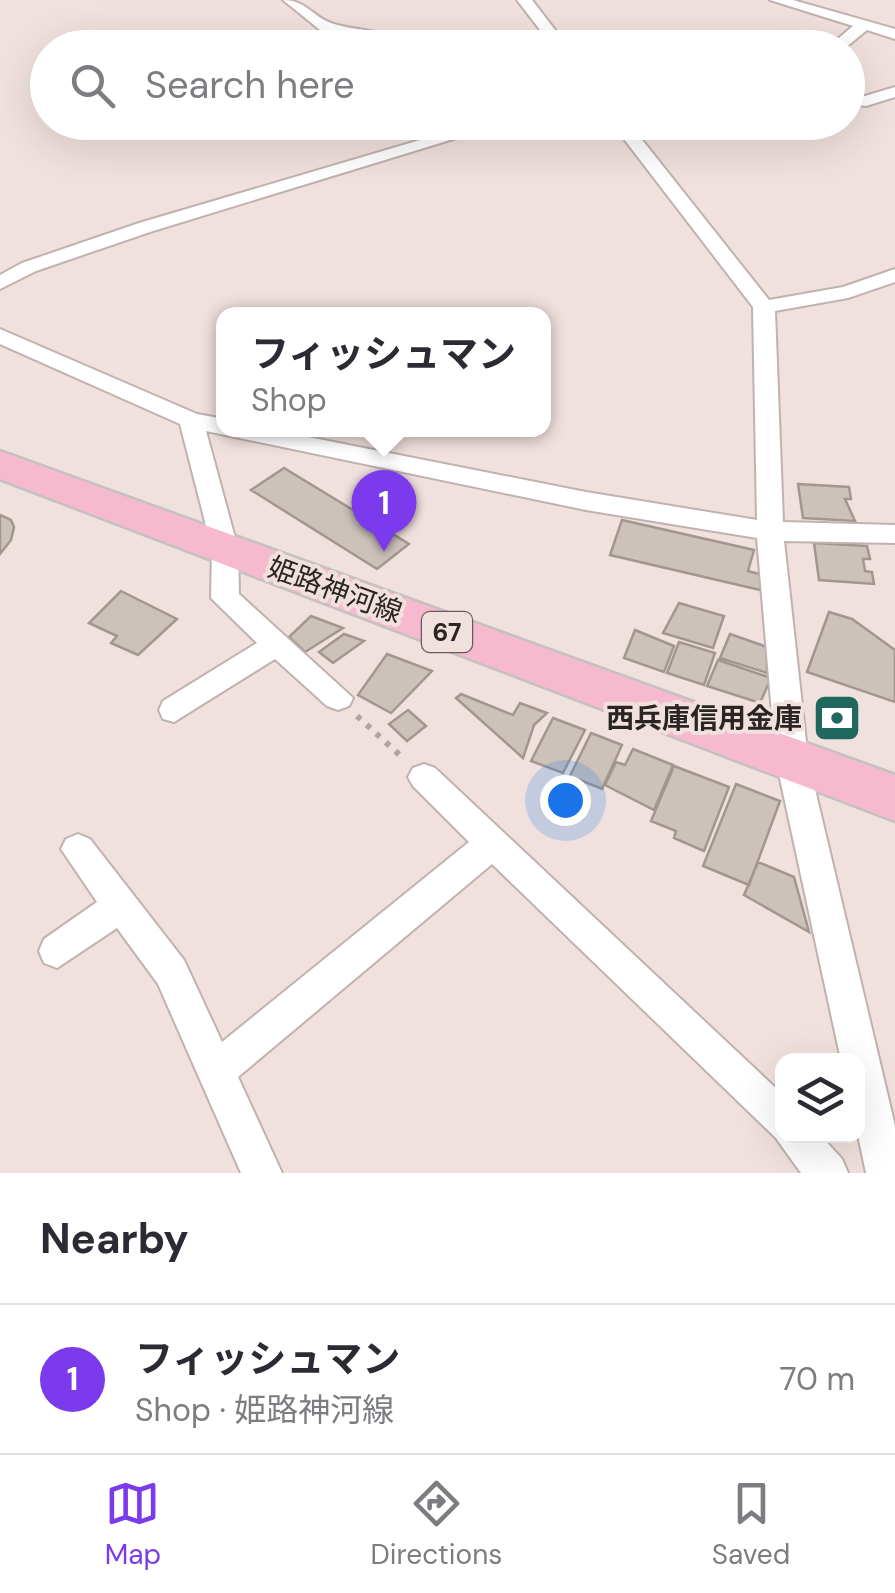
<!DOCTYPE html>
<html lang="en">
<head>
<meta charset="utf-8">
<style>
  body { margin:0; font-family:"DM Sans","Noto Sans JP",sans-serif; background:#f7f7f7; color:#2b2b33 }
  .controls { position:absolute; right:30px; bottom:30px; display:grid; overflow:hidden; border-radius:20px; box-shadow:0 10px 40px #0002 }
  .controls button { width:90px; height:90px; display:grid; place-items:center; padding:0; border:0; border-bottom:2px solid #e1e1e2; background:#fff; color:#2b2b33; font:50px sans-serif }
  .you { position:absolute; left:565px; top:800px; width:35px; height:35px; margin:-25px; border:8px solid #fff; border-radius:50%; background:#1a73e8; box-shadow:0 0 0 15px #1a73e833 }
  .badge { display:grid; place-items:center; width:65px; height:65px; border-radius:50%; background:#7c3aed; color:#fff; font-size:32px; font-weight:700 }
  .pin { position:absolute; translate:-50% -82px; filter:drop-shadow(0 2px 5px #0008) }
  .pin::after { content:''; position:absolute; top:52px; width:35px; height:30px; background:inherit; clip-path:polygon(0 0,100% 0,50% 100%) }
  .popup { position:absolute; left:216px; top:307px; width:335px; height:130px; box-sizing:border-box; display:grid; place-content:center; border-radius:20px; background:#fff; filter:drop-shadow(0 2px 8px #0005); font-size:32px; white-space:nowrap; color:#7c7c81 }
  .popup b { font-size:38px; color:#2b2b33 }
  .popup::after { content:''; position:absolute; left:50%; top:100%; margin-left:-20px; border:20px solid transparent; border-top-color:#fff }
  .list { margin:0; padding:0; list-style:none }
  h2 { display:flex; justify-content:space-between; align-items:center; height:130px; margin:0; padding:0 40px; font-size:42px }
  h2 small { font-size:32px; font-weight:400; color:#7c7c81 }
  .list li { display:grid; grid-template-columns:65px 1fr auto; gap:30px; align-items:center; box-sizing:border-box; height:150px; padding:0 40px; border-top:2px solid #e1e1e2 }
  .list b { display:block; font-size:38px; white-space:nowrap }
  .list p { margin:0; font-size:32px; white-space:nowrap; color:#7c7c81 }
  .list em { font-size:32px; font-style:normal; color:#7c7c81 }
  .icon { flex:none; width:55px; height:55px; fill:none; stroke:currentColor; stroke-width:2; stroke-linecap:round; stroke-linejoin:round }
  .map { position:relative; flex:none; width:895px; height:1173px; overflow:hidden }
  .search { position:absolute; background:#fff; box-shadow:0 10px 40px #0002; left:30px; right:30px; top:30px; height:110px; display:flex; align-items:center; gap:25px; box-sizing:border-box; padding:0 35px; border-radius:55px; color:#7c7c81; font-size:38px }
  .sheet { height:280px; background:#fff }
  nav { display:flex; justify-content:space-around; align-items:center; box-sizing:border-box; height:140px; border-top:2px solid #e1e1e2; background:#fff; font-size:28px; color:#7c7c81 }
  nav a { display:grid; justify-items:center; gap:5px }
  nav .on { color:#7c3aed }
  .map>svg:first-child { display:block }
  .building { fill:#cdc2ba; stroke:#a1978f; stroke-width:2.5 }
  .lines { fill:none; stroke-linecap:round; stroke-linejoin:round }
  .street-casing { stroke:#c0b2af; stroke-width:4 }
  .primary-casing { stroke:#c3c2c1; stroke-width:5 }
  .path { stroke:#b0a4a1; stroke-width:6; stroke-dasharray:5 8; stroke-linecap:butt }
  .street { fill:#fff; fill-rule:evenodd }
  .primary { fill:#f7b9cd; fill-rule:evenodd }
  .labels { text-anchor:middle; dominant-baseline:central; stroke-width:8; stroke-linejoin:round; paint-order:stroke }
  .shield { fill:#f0e1de; stroke:#655d5b; stroke-width:2.5 }
  .shield-label { font-size:25px; font-weight:bold; fill:#2a2523 }
  .street-label { font-size:28px; fill:#2a2523; stroke:#f0e1de }
  .poi-label { font-size:28px; font-weight:bold; fill:#2a2523; stroke:#f0e1de; text-anchor:end }
</style>
</head>
<body>
<div class="map">
<svg width="895" height="1173" viewBox="0 0 895 1173">
  <rect width="100%" height="100%" fill="#f0e1de"/>
  <path class="building" d="M284 468 409 544 377 569 251 490Z
    M798 484 849 487 851 499H845L855 521 803 518Z
    M0 515 11 520 14 527 11 540 0 554Z
    M622 520 754 550 748 571 763 575 760 590 610 555Z
    M814 543 867 546 870 559H863L865 571 872 572 874 584 819 580Z
    M121 591 177 619 138 655 111 643 117 636 89 623Z
    M679 603 724 616 713 648 663 633Z
    M829 612 852 619 895 650V702L807 672Z
    M311 616 343 628 305 652 289 637Z
    M635 630 674 646 664 672 624 658Z
    M344 634 364 641 333 663 319 652Z
    M730 634 767 647V673L720 658Z
    M679 642 715 653 704 685 667 673Z
    M387 654 432 671 391 713 358 695Z
    M718 660 771 678 760 703 707 686Z
    M461 694 513 715 520 703 547 713 534 725 523 758 456 698Z
    M408 710 426 726 407 741 389 724Z
    M553 718 585 730 563 773 531 761Z
    M591 733 622 745 602 789 570 776Z
    M633 749 673 765 654 810 605 785 616 762 625 765Z
    M674 766 729 787 704 851 674 838 676 831 651 821Z
    M736 784 780 801 749 885 703 866Z
    M758 862 794 877 809 932 744 895Z"/>
  <g class="lines">
    <g class="street-casing">
      <path id="street" d="M283 0C307 0 313 18 334 24 360 32 384 27 403 48H386L378 41 320 30Z
        M517 0H532L569 48H554Z
        M770 0H793L895 29V39L867 30 845 48H827L853 26Z
        M895 87V97L866 106 848 104V94L865 96Z
        M481 122H509L153 231 36 271 0 289V275L22 263 139 223Z
        M611 122H628L769 300 843 287 895 269V282L848 298 775 311 783 522 895 525V543L784 541 808 760 895 1126V1173H866L858 1135V1060H841L776 760 757 538 586 510 206 431 238 549 239 594 353 698 349 706 338 710 327 706 275 659 174 722 163 719 159 710 163 701 257 643 211 598 212 549 180 424 0 344V329L197 414 224 419V430H273L586 492 757 520 753 307Z
        M424 764 435 768 782 1094V1136H821L842 1159 848 1173H801L776 1138 492 864 238 1077 282 1173H241L158 984 117 928 57 968 44 963 39 951 44 939 97 902 61 849 66 839 78 834 90 839 184 960 222 1042 469 842 413 786 408 777 413 768Z"/>
    </g>
    <g class="primary-casing">
      <path id="primary" d="M0 451 895 775V821L0 479Z"/>
    </g>
    <path class="path" d="M357 716 403 758"/>
    <use href="#street" class="street"/>
    <use href="#primary" class="primary"/>
  </g>
  <defs>
    <g id="bank-square" transform="scale(2.5)"><rect x="-9" y="-9" width="18" height="18" rx="4" fill="#20685d" stroke="#f0e1de"/><path d="M-6-4H6V4H-6ZM0-2.3a2.3 2.3 0 1 0 0 4.6a2.3 2.3 0 1 0 0-4.6Z" fill="#fff"/></g>
  </defs>
  <g fill-rule="evenodd">
    <use href="#bank-square" x="837" y="718"/>
  </g>
  <g class="labels">
    <rect class="shield" x="422" y="612" width="50" height="40" rx="8"/>
    <g class="shield-label">
      <text x="447" y="632">67</text>
    </g>
    <g class="street-label">
      <text transform="translate(335 590) rotate(20)">姫路神河線</text>
    </g>
    <g class="poi-label">
      <text x="802" y="718">西兵庫信用金庫</text>
    </g>
  </g>
</svg>
<div class="controls">
<button><svg class="icon" aria-label="layers" viewBox="0 0 24 24"><path d="M12 4l9 5-9 5-9-5zM3 14l9 5 9-5"/></svg></button>
</div>
<div class="you"></div>
<div class="pin badge" style="left:384px;top:552px">1</div>
<div class="popup"><b>フィッシュマン</b>Shop</div>
<div class="search"><svg class="icon" aria-label="search" viewBox="0 0 24 24"><circle cx="10" cy="10" r="6"/><path d="M15 15l6 6"/></svg>Search here</div>
</div>
<section class="sheet">
<h2>Nearby<small></small></h2>
<ul class="list">
<li><span class="badge">1</span><div><b>フィッシュマン</b><p>Shop · 姫路神河線</p></div><em>70 m</em></li>
</ul>
</section>
<nav>
<a class="on"><svg class="icon" aria-label="map" viewBox="0 0 24 24"><path d="M3 6l6-2 6 2 6-2v14l-6 2-6-2-6 2zM9 4v14M15 6v14"/></svg>Map</a>
<a><svg class="icon" aria-label="directions" viewBox="0 0 24 24"><path d="M12 3l9 9-9 9-9-9zM9 14v-3h6M13 9l2 2-2 2"/></svg>Directions</a>
<a><svg class="icon" aria-label="saved" viewBox="0 0 24 24"><path d="M7 4h10v16l-5-4-5 4z"/></svg>Saved</a>
</nav>
</body>
</html>
